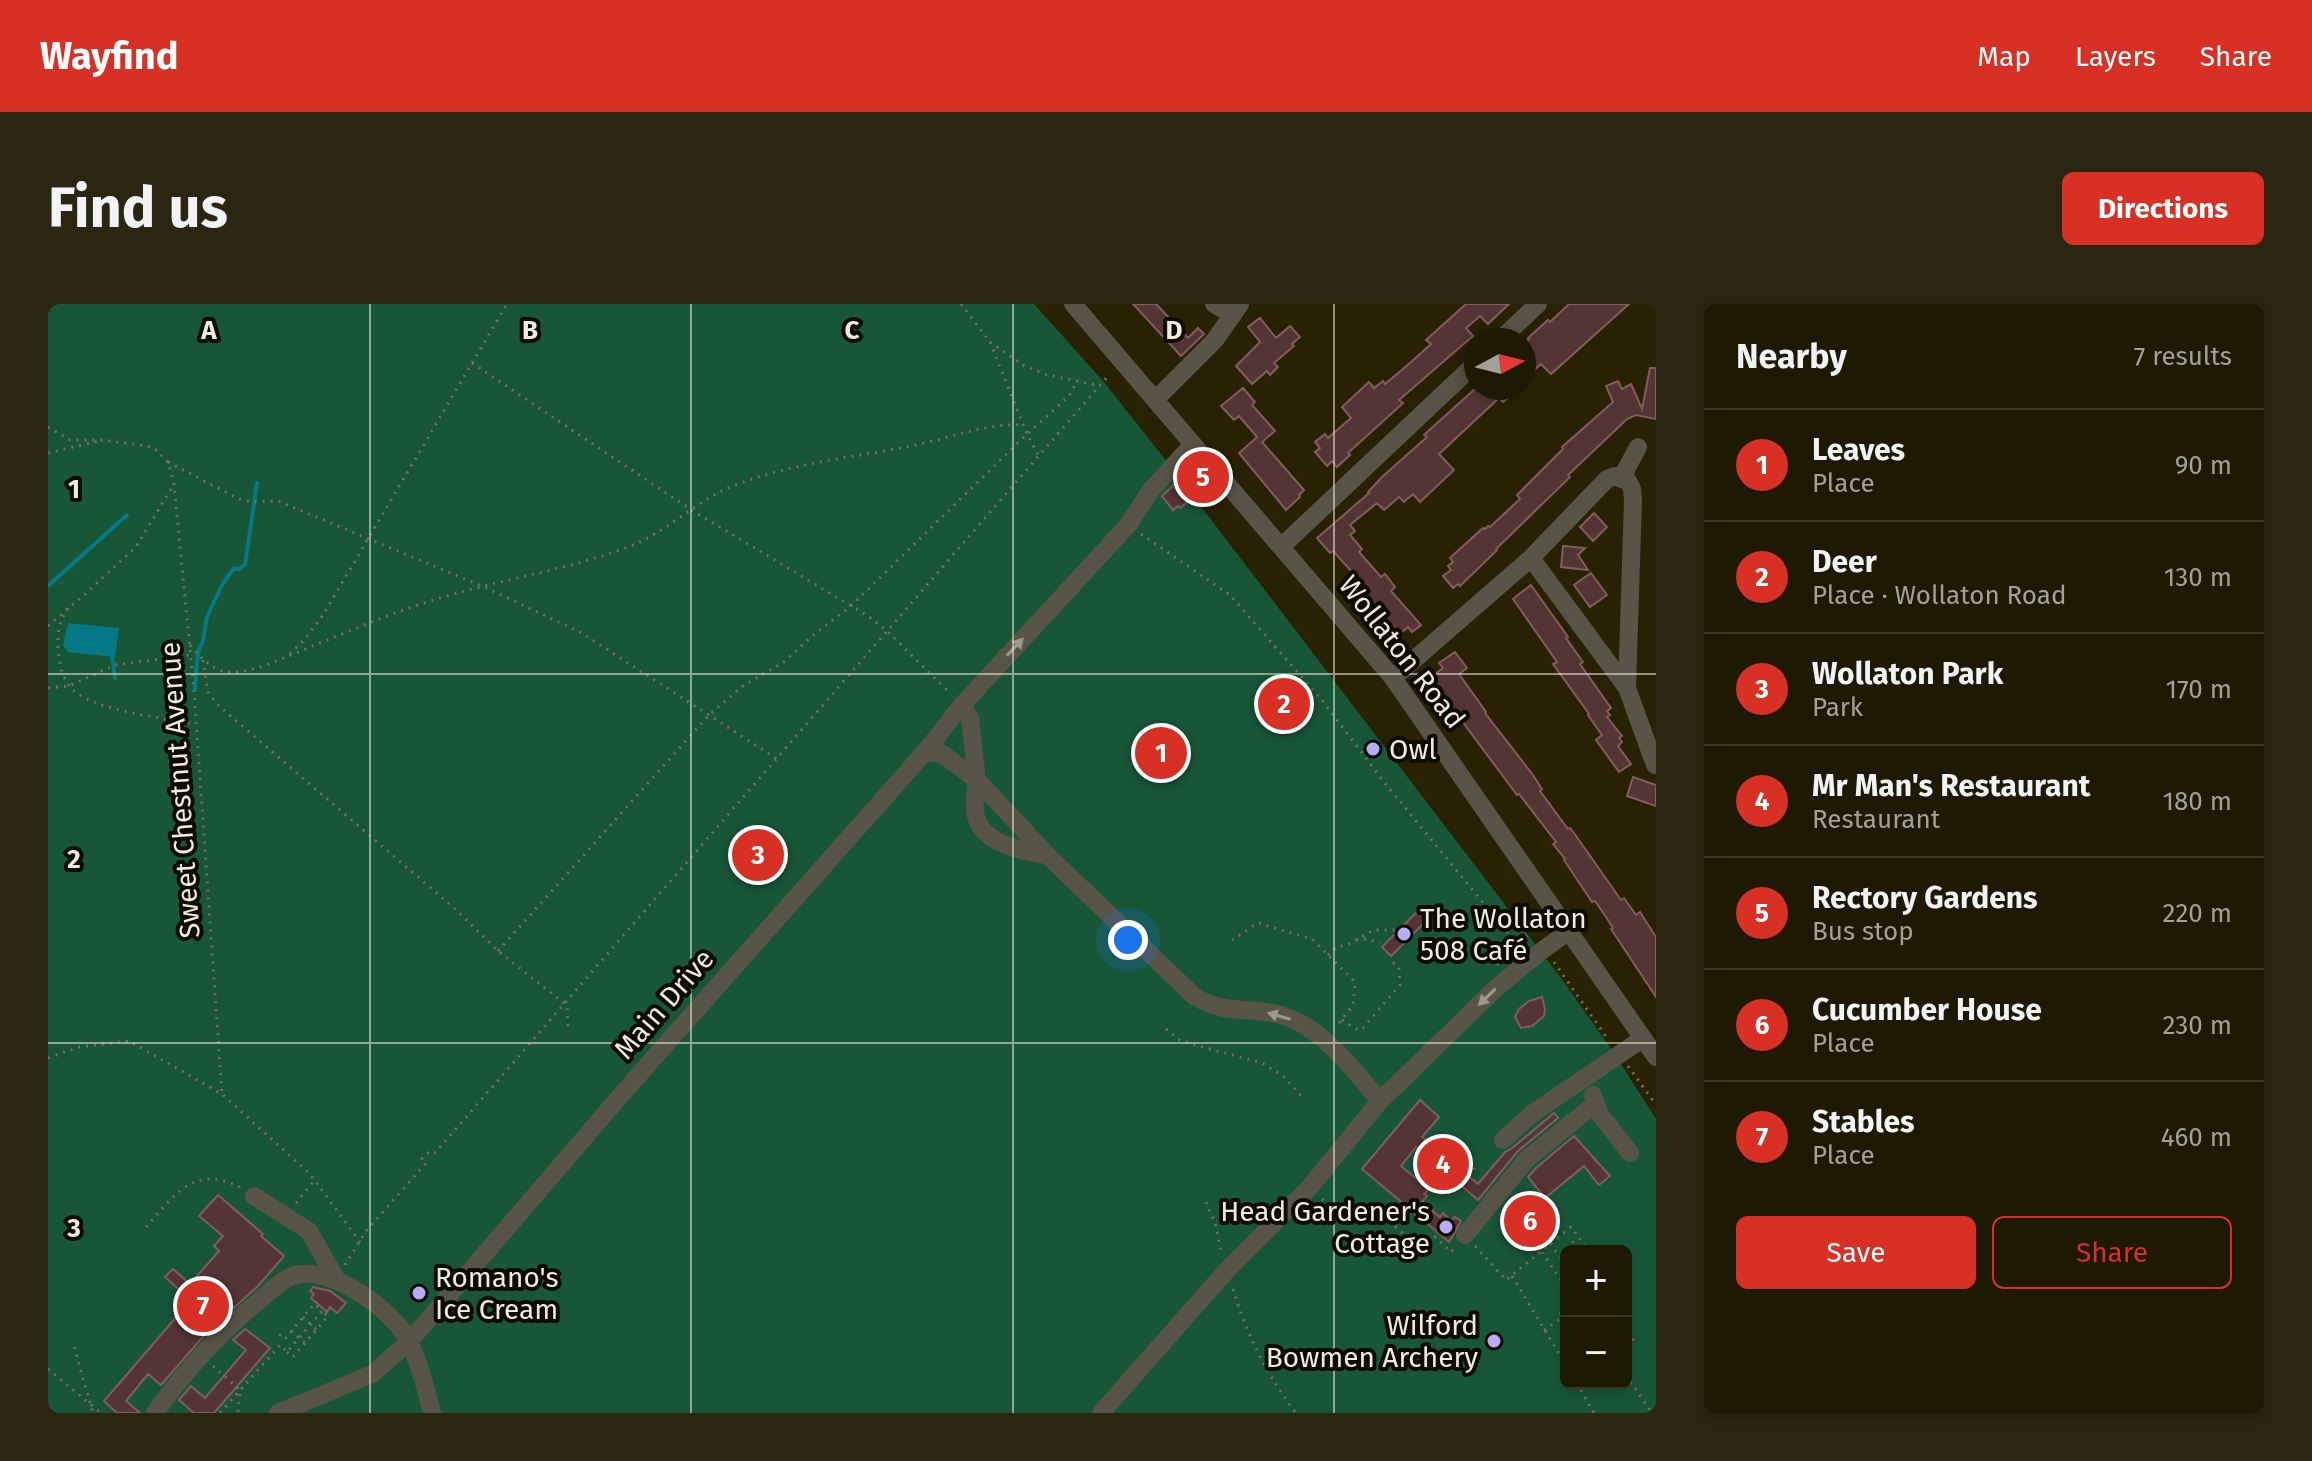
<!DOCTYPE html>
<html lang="en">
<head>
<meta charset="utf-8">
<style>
  body { margin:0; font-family:"Fira Sans",sans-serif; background:#2b2611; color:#f1f3f6 }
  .controls { position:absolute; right:24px; bottom:24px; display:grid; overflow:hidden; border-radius:12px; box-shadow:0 4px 12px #0003 }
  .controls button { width:72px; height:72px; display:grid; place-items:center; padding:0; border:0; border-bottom:2px solid #3c3824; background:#1e1902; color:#f1f3f6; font:40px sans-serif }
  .compass { position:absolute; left:1416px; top:24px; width:72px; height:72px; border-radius:50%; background:#1e1902; box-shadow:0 4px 12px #0003; rotate:83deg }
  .you { position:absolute; left:1080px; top:636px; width:28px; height:28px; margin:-20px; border:6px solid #fff; border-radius:50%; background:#1a73e8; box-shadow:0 0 0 12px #1a73e833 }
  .badge { display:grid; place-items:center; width:52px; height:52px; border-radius:50%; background:#d93025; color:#fff; font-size:26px; font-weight:700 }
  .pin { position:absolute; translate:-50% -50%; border:4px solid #fff; box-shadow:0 2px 8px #0006 }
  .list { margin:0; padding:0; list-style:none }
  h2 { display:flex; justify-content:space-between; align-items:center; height:104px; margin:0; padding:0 32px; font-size:34px }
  h2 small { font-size:26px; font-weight:400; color:#a1a099 }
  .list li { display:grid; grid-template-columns:52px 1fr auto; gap:24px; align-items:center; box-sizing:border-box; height:112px; padding:0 32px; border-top:2px solid #3c3824 }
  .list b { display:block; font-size:30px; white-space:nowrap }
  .list p { margin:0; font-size:26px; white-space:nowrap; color:#a1a099 }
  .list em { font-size:26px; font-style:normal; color:#a1a099 }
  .actions { display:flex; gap:16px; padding:24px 32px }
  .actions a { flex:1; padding:18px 0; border:2px solid #d93025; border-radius:12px; text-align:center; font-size:28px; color:#d93025 }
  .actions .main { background:#d93025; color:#fff }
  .map { position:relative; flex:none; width:1608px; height:1109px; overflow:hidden; border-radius:12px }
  header { display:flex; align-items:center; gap:48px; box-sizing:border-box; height:112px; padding:0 40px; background:#d93025; color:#fff }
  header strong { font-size:38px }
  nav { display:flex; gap:44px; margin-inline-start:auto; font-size:28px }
  .intro { display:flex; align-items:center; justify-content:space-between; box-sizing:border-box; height:192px; padding:0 48px }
  h1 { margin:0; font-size:56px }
  .button { padding:20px 36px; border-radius:12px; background:#d93025; color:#fff; font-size:28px; font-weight:700 }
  main { display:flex; gap:48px; padding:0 48px }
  aside { flex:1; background:#1e1902; border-radius:12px; box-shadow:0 4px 12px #0003 }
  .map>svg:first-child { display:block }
  .green { fill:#185638; fill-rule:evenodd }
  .water { fill:#057986 }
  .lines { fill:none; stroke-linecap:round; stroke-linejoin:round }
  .stream { stroke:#057986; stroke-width:4 }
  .building { fill:#543434; stroke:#815e5d; stroke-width:2 }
  .path { stroke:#767057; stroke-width:3; stroke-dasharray:2 6; stroke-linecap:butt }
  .minor { stroke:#585447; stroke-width:18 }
  .oneway { fill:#9c988a }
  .grid { fill:none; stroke:#f0ecdb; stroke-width:2; stroke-opacity:0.55 }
  .poi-dot { fill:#b8abf7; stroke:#0e0b02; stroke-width:3 }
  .labels { text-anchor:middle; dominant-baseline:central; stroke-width:8; stroke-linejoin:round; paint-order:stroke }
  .street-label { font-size:28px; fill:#f0ecdb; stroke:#0e0b02 }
  .poi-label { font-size:28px; fill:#f0ecdb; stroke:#0e0b02; text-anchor:start }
  .grid-label { font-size:26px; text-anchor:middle; font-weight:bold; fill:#f0ecdb; stroke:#0e0b02; stroke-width:8; stroke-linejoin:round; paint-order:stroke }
</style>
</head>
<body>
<header>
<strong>Wayfind</strong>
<nav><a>Map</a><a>Layers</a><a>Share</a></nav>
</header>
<div class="intro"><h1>Find us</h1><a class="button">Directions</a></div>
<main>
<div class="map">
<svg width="1608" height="1109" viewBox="0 0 1608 1109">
  <rect width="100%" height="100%" fill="#282103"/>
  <path class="green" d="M0 0H986L1056 78 1116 154 1513 674 1564 746 1608 815V1109H0ZM1518 947H1578V1079H1518Z"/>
  <path class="water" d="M20 319 71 324 67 353 20 348 15 341Z"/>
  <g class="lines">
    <path class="stream" d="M0 282 79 211
      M64 353 67 374
      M147 385 149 357 151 345 155 337 159 313 174 281 185 265H191L197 261 209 179 207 190"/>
  </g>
  <path class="building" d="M1085 0H1108L1140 34 1150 24 1156 30 1133 52Z
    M1418 0H1461L1440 20 1432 12 1418 24 1425 32 1351 96 1355 99 1300 149 1302 151 1289 163 1284 157 1279 162 1267 148 1272 144 1267 138 1277 130 1280 134 1303 114 1294 103 1321 78 1326 84 1335 77 1337 80 1362 59 1383 40 1378 36Z
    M1521 0H1581L1503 70 1493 60 1484 68 1476 59V40L1481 35 1480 34 1500 16 1502 18Z
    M1212 14 1228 34 1242 22 1252 33 1244 40 1246 42 1226 59 1230 63 1222 71 1219 67 1204 80 1188 62 1212 38 1200 23Z
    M1602 64H1608V115L1588 111 1579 115 1520 171 1522 173 1448 245 1449 246 1412 282 1410 280 1405 284 1395 272 1403 266 1400 262 1405 258 1402 254 1435 224 1437 225 1440 222 1442 223 1472 195 1469 191 1515 145 1514 143 1565 98 1558 82 1570 77 1574 85 1583 80 1594 105Z
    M1195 84 1207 98 1204 101 1227 127 1214 138 1256 186 1251 191 1252 193 1238 206 1191 149 1209 133 1191 112 1186 116 1173 102Z
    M1428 84H1472L1455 98 1451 94 1391 150 1406 166 1372 198 1365 190 1356 198 1351 193 1336 206 1329 199 1302 221 1307 227 1302 231 1314 245 1311 248 1333 273 1337 270 1347 283 1343 287 1373 321 1364 328 1360 323 1349 333 1301 271 1304 268 1285 247 1282 249 1269 234 1321 189 1320 188 1334 173 1379 133 1376 131Z
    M1129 178 1143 195 1132 204 1130 202 1125 206 1114 192Z
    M1546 209 1559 223 1545 237 1532 223Z
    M1515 242 1537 244 1530 251 1540 266 1513 263Z
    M1543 269 1559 291 1542 303 1526 281Z
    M1483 281 1520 333 1518 334 1535 358 1532 360 1563 404 1559 407 1562 411 1559 413 1574 432 1571 434 1574 438 1570 442 1583 460 1571 468 1548 436 1554 431 1540 411 1541 410 1510 367 1505 360 1509 358 1465 295Z
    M1407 348 1419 364 1411 370 1438 408 1437 409 1485 471 1494 485 1492 487 1520 525 1522 524 1526 529 1573 596 1576 594 1588 611 1592 608 1608 633V693L1563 625 1565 624 1558 613 1547 597 1544 598 1516 556 1517 555 1505 540 1508 538 1471 490 1469 491 1382 374 1395 364 1391 359Z
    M1585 473 1608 481V502L1579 492Z
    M1370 607 1379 616 1343 652 1334 643Z
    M1494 693 1497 705 1496 712 1484 722 1473 724 1467 713 1471 705 1481 697Z
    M1372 796 1391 813 1374 833 1430 880 1457 848 1463 845 1506 809 1510 814 1470 847 1430 896 1368 843 1353 862 1381 885 1376 890 1379 892 1374 898 1392 913 1395 909 1403 917 1407 913 1413 917 1401 938 1314 865Z
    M1526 832 1562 872 1551 881 1536 862 1497 894 1480 873 1488 864Z
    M170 891 215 930 213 932 236 952 210 982 160 1027 113 1081 100 1070 78 1097 92 1109H69L56 1097 143 996 117 973 125 965 142 980 171 947 166 942 175 932 151 912Z
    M1490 904 1502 922 1481 939 1468 921Z
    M265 983 282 987 298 999 289 1009 282 1003 279 1008 263 994 266 990 262 987Z
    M197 1025 222 1044 166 1109H146L131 1096 143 1082 157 1094 198 1046 185 1036Z"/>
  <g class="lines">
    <path class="path" d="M913 0 942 38 979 130 991 152
      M942 38 975 61 996 70 1052 82
      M424 59 645 207 820 312 839 327 903 390
      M0 123 22 136H55L105 143 120 158 126 180 146 387 174 790
      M0 149 51 137
      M120 158 191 195 205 198 230 197 436 283 532 328 729 455
      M1093 230 1182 291 1273 395 1336 478 1469 640
      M20 304C11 318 9 329 10 345 11 358 14 375 24 385 46 407 116 414 147 420
      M0 322 36 291 88 243 126 180
      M142 341C168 372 179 372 216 362 274 339 332 312 392 294 454 275 519 266 580 243 618 229 647 197 685 182 742 159 803 154 863 142 900 135 937 119 975 121
      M242 350 258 334 275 311 459 0
      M155 356 160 388 171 402 406 604 450 647 517 700 519 702 520 724
      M0 384 21 382 67 361 143 351
      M1184 636 1210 619 1264 635 1307 678 1305 701 1288 723
      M1308 636 1319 635 1332 639
      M450 647 661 411 696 381 736 358 764 332 803 302 979 130 1021 92 1029 77
      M1280 651 1288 643 1299 641 1326 626H1348
      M1506 658 1561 737
      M1449 661 1483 627
      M1294 716 1310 726 1315 724 1352 681 1351 665 1342 655
      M1118 725 1133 737 1214 759 1235 772 1255 794
      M0 754 31 743 81 737 174 790 262 870 312 938
      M1580 762 1608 801
      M1383 840 1391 830
      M1374 849C1367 866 1382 894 1400 889 1404 888 1408 884 1412 882
      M1421 872 1428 862
      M1274 895C1290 908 1300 900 1317 905 1340 912 1357 932 1374 948L1387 933 1403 948 1409 941
      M1158 898 1167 919 1173 947
      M248 899 266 877
      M98 923C127 891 145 860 192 883
      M1502 940 1514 955 1518 966
      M1427 942 1458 976 1523 923 1541 947
      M1524 947 1525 938 1531 934
      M1494 948 1518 984
      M297 961 318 927 378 859 374 855 382 847 387 849 1060 72
      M1464 972 1518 1061
      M1185 985C1198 1029 1220 1073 1248 1109
      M1512 1008 1517 1016
      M255 1013 269 1026
      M1496 1026 1518 1011
      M243 1027 257 1039
      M1578 1041 1587 1034
      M26 1043 45 1109
      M239 1048 245 1053 280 1012 274 1007
      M165 1062 192 1086 190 1109
      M0 1065 53 1109
      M1578 1071 1604 1109
      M1529 1079 1546 1109
      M172 1109 232 1041 239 1048 274 1007 266 1000 237 1035 228 1028"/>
    <path class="minor" d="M1025 0 1345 374 1608 753
      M1166 0 1185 11
      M1452 36 1490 0
      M1107 96 1167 36 1192 0
      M1573 175 1590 143
      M1233 243 1428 59
      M1345 374 1483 254 1559 175 1567 172 1580 177 1584 185 1585 196 1579 384 1483 254
      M1579 384 1607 461
      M914 401 922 414 929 476 999 551 1146 692C1179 713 1203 701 1236 712 1277 726 1305 766 1332 797
      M876 449H893L929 476C927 490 924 507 931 520 942 541 977 548 999 551
      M1545 791 1551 809 1582 849
      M1455 836 1485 809 1594 735
      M206 892 261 927 288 975
      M1417 931 1479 855 1548 799
      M107 1109C137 1067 171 1029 211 997 220 989 230 979 240 974 277 955 346 1006 362 1039 372 1060 378 1086 384 1109
      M230 1109 324 1070 361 1038 580 783 876 449 914 401 1080 221 1103 186 1145 140
      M1053 1109 1179 966 1261 884 1332 797 1447 685 1492 648 1521 627"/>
  </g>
  <defs><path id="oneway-solid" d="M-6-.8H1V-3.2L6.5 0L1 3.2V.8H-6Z" transform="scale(2)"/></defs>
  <g class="oneway">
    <use href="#oneway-solid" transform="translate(967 343) rotate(-47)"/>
    <use href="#oneway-solid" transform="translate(1439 693) rotate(136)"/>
    <use href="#oneway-solid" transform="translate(1231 712) rotate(-164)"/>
  </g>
  <path class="grid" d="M322 0V1109M643 0V1109M965 0V1109M1286 0V1109M0 370H1608M0 739H1608"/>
  <g class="poi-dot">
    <circle cx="1325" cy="445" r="8"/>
    <circle cx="1356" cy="630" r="8"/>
    <circle cx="1398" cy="923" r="8"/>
    <circle cx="371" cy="989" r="8"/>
    <circle cx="1446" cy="1037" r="8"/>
  </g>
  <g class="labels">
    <g class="street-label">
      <text transform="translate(1354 348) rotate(52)">Wollaton Road</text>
      <text transform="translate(132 486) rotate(-94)">Sweet Chestnut Avenue</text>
      <text transform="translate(616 700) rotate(-49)">Main Drive</text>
    </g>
    <g class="poi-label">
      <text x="1341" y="445">Owl</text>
      <text x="1372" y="614">The Wollaton<tspan x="1372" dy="32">508 Café</tspan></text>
      <text x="1382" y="907" text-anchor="end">Head Gardener's<tspan x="1382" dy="32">Cottage</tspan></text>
      <text x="387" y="973">Romano's<tspan x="387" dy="32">Ice Cream</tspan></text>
      <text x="1430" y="1021" text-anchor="end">Wilford<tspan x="1430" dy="32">Bowmen Archery</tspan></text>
    </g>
  </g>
  <g class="grid-label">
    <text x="161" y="35">A</text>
    <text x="482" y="35">B</text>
    <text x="804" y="35">C</text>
    <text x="1126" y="35">D</text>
    <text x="26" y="194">1</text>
    <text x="26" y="564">2</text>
    <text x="26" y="933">3</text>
  </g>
</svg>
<div class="controls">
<button>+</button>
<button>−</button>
</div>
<svg class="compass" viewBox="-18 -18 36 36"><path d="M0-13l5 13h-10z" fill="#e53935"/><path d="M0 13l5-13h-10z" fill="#a1a099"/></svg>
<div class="you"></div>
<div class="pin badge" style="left:1113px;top:449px">1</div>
<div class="pin badge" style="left:1236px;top:400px">2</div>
<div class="pin badge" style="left:710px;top:551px">3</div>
<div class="pin badge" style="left:1395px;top:860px">4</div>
<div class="pin badge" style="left:1155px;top:173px">5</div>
<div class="pin badge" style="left:1482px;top:917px">6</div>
<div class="pin badge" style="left:155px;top:1002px">7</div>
</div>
<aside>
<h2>Nearby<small>7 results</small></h2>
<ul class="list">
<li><span class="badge">1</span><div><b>Leaves</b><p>Place</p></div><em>90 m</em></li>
<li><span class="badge">2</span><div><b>Deer</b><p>Place · Wollaton Road</p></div><em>130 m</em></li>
<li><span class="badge">3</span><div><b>Wollaton Park</b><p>Park</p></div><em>170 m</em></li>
<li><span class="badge">4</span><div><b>Mr Man's Restaurant</b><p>Restaurant</p></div><em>180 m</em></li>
<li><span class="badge">5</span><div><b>Rectory Gardens</b><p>Bus stop</p></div><em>220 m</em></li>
<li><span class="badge">6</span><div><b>Cucumber House</b><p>Place</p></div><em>230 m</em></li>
<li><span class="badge">7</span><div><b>Stables</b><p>Place</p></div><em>460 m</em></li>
</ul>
<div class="actions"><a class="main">Save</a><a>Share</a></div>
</aside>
</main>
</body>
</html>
